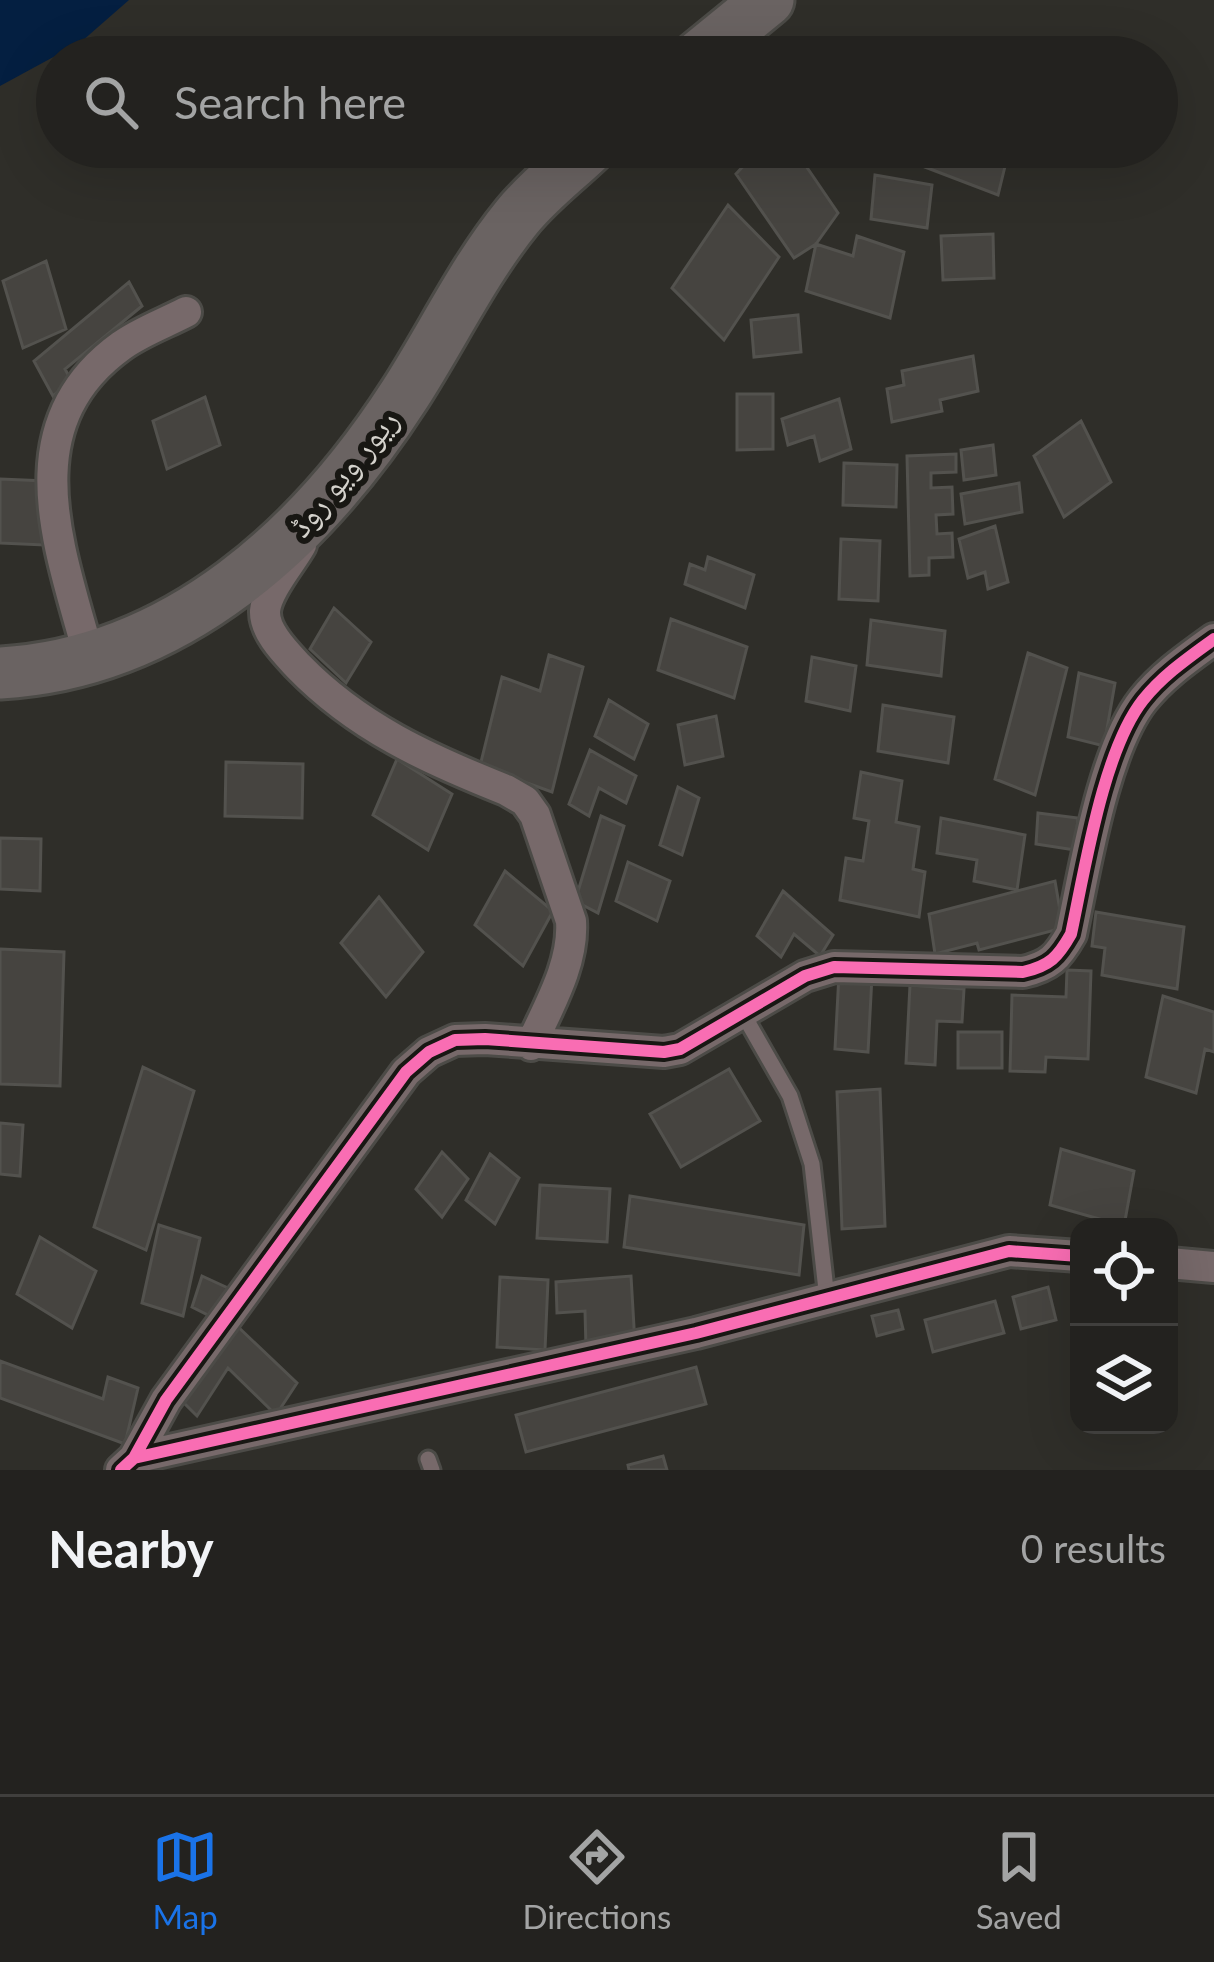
<!DOCTYPE html>
<html lang="en">
<head>
<meta charset="utf-8">
<style>
  body { margin:0; font-family:Lato,"Noto Naskh Arabic",sans-serif; background:#2f2f2c; color:#f1f3f6 }
  .controls { position:absolute; right:36px; bottom:36px; display:grid; overflow:hidden; border-radius:24px; box-shadow:0 12px 48px #0002 }
  .controls button { width:108px; height:108px; display:grid; place-items:center; padding:0; border:0; border-bottom:3px solid #403f3d; background:#23221f; color:#f1f3f6; font:60px sans-serif }
  .list { margin:0; padding:0; list-style:none }
  h2 { display:flex; justify-content:space-between; align-items:center; height:156px; margin:0; padding:0 48px; font-size:51px }
  h2 small { font-size:39px; font-weight:400; color:#a3a4a4 }
  .icon { flex:none; width:66px; height:66px; fill:none; stroke:currentColor; stroke-width:2; stroke-linecap:round; stroke-linejoin:round }
  .map { position:relative; flex:none; width:1214px; height:1470px; overflow:hidden }
  .search { position:absolute; background:#23221f; box-shadow:0 12px 48px #0002; left:36px; right:36px; top:36px; height:132px; display:flex; align-items:center; gap:30px; box-sizing:border-box; padding:0 42px; border-radius:66px; color:#a3a4a4; font-size:45px }
  .sheet { height:324px; background:#23221f }
  nav { display:flex; justify-content:space-around; align-items:center; box-sizing:border-box; height:168px; border-top:3px solid #403f3d; background:#23221f; font-size:33px; color:#a3a4a4 }
  nav a { display:grid; justify-items:center; gap:6px }
  nav .on { color:#1a73e8 }
  .map>svg:first-child { display:block }
  .water { fill:#041f41 }
  .building { fill:#464440; stroke:#53524e; stroke-width:3 }
  .lines { fill:none; stroke-linecap:round; stroke-linejoin:round }
  .service-casing { stroke:#4c4b47; stroke-width:21 }
  .minor-casing { stroke:#4c4b47; stroke-width:36 }
  .trunk-casing { stroke:#4c4b47; stroke-width:57 }
  .service { stroke:#77696a; stroke-width:15 }
  .minor { stroke:#77696a; stroke-width:30 }
  .trunk { stroke:#6a6362; stroke-width:51 }
  .cycleway-casing { stroke:#181713; stroke-width:20 }
  .cycleway { stroke:#f96db3; stroke-width:12 }
  .labels { text-anchor:middle; dominant-baseline:central; stroke-width:12; stroke-linejoin:round; paint-order:stroke }
  .street-label { font-size:33px; fill:#d4d2cc; stroke:#181713 }
</style>
</head>
<body>
<div class="map">
<svg width="1214" height="1470" viewBox="0 0 1214 1470">
  <rect width="100%" height="100%" fill="#2f2e29"/>
  <path class="water" d="M0 0H129L81 42 0 86Z"/>
  <path class="building" d="M761 147H793L838 213 816 244 794 258 736 174Z
    M908 147H990L1008 154 998 195 904 159Z
    M875 175 932 185 927 228 871 219Z
    M728 205 779 257 724 340 672 288Z
    M993 234 994 278 943 280 941 236Z
    M857 236 904 252 890 318 806 291 816 244 853 256Z
    M46 261 66 329 23 348 3 281Z
    M129 282 142 306 65 369 71 380 53 396 34 361Z
    M798 315 801 352 754 357 751 320Z
    M973 356 978 391 940 400 942 411 892 422 887 389 904 385 902 371Z
    M737 394H773V449L737 450Z
    M205 397 220 445 167 469 153 421Z
    M839 399 851 449 820 461 814 436 788 445 782 419Z
    M1081 421 1111 482 1064 517 1034 456Z
    M993 445 996 475 964 480 961 450Z
    M956 454V472L931 473V488L952 487 953 514 936 515 937 534 952 533 953 557 929 558V575L910 576 907 456Z
    M844 463 897 465 896 507 843 505Z
    M0 479 46 481 44 545 0 543Z
    M1019 483 1022 512 965 524 961 494Z
    M995 526 1008 582 988 589 985 572 968 578 959 539Z
    M841 539 880 541 878 601 839 599Z
    M708 557 754 575 745 608 685 584 690 564 705 570Z
    M334 608 371 642 346 683 310 649Z
    M671 619 747 647 734 698 658 670Z
    M871 620 945 631 941 676 867 665Z
    M1028 653 1067 668 1035 795 995 779Z
    M549 655 583 667 552 792 480 766 502 677 540 691Z
    M812 657 856 666 850 711 806 701Z
    M1079 673 1115 683 1104 746 1068 737Z
    M609 700 648 724 634 759 595 736Z
    M883 705 954 717 948 763 878 751Z
    M716 716 723 756 685 765 678 725Z
    M590 750 636 776 626 803 599 788 589 816 569 804Z
    M397 759 452 794 428 850 373 815Z
    M226 762 303 764 302 818 225 816Z
    M861 772 902 781 896 822 919 827 913 869 925 872 919 917 840 900 846 858 863 861 869 821 854 818Z
    M678 787 699 798 682 855 660 845Z
    M1038 813 1078 818 1075 850 1036 844Z
    M601 816 624 826 598 913 575 901Z
    M941 818 1025 835 1017 890 974 881 977 860 937 853Z
    M0 838 41 839 40 891 0 889Z
    M628 862 670 881 657 921 616 901Z
    M505 871 553 911 523 966 475 925Z
    M1055 881 1063 928 979 950 977 943 935 954 929 914Z
    M783 891 833 935 820 956 794 934 781 957 757 936Z
    M379 897 423 952 386 997 341 943Z
    M1096 912 1184 927 1177 989 1102 975 1105 948 1092 946Z
    M0 949 64 952 60 1086 0 1084Z
    M1067 970 1091 971 1088 1059 1046 1057 1045 1072 1010 1071 1012 995 1066 997Z
    M839 974 872 976 868 1052 835 1049Z
    M910 985 964 989 962 1022 937 1021 935 1065 906 1063Z
    M1163 996 1214 1012V1052L1205 1049 1196 1093 1146 1077Z
    M958 1032H1002V1068H958Z
    M143 1067 194 1091 146 1250 94 1227Z
    M729 1069 760 1121 681 1167 650 1114Z
    M880 1089 885 1226 842 1229 837 1092Z
    M0 1123 23 1125 20 1176 0 1174Z
    M1061 1149 1134 1171 1124 1226 1050 1205Z
    M442 1152 468 1179 442 1217 416 1189Z
    M490 1154 519 1178 495 1224 466 1200Z
    M540 1185 610 1189 607 1242 537 1238Z
    M630 1196 804 1225 799 1275 624 1247Z
    M159 1225 200 1238 183 1316 142 1303Z
    M40 1237 96 1271 72 1328 17 1294Z
    M202 1276 228 1288 218 1320 192 1307Z
    M631 1276 635 1344 586 1347 585 1311 557 1313 556 1282Z
    M500 1277 548 1280 545 1350 497 1347Z
    M1048 1287 1056 1320 1021 1329 1013 1297Z
    M995 1301 1004 1333 933 1352 925 1320Z
    M898 1310 903 1329 877 1336 872 1316Z
    M234 1323 297 1383 276 1415 228 1368 197 1416 183 1402Z
    M0 1361 103 1399 108 1377 138 1388 125 1444 0 1398Z
    M696 1367 706 1404 526 1452 516 1415Z
    M663 1456 667 1470H629L628 1465Z"/>
  <g class="lines">
    <g class="service-casing">
      <path id="service" d="M742 1012 790 1096 812 1164 827 1299
        M428 1459 432 1470"/>
    </g>
    <g class="minor-casing">
      <path id="minor" d="M301 545C291 563 267 590 265 611 264 631 285 652 298 666 357 727 428 759 506 790L525 801 535 815 571 921C574 964 548 1007 531 1045
        M90 660C61 551 9 427 121 346 140 332 165 323 186 312
        M1169 1263 1214 1267
        M134 1458 696 1333 1009 1251 1079 1256
        M121 1470 134 1458 166 1400 406 1072 429 1052 455 1040 485 1039 664 1052 680 1049 805 976 834 967 1023 972C1050 966 1058 957 1071 934 1085 869 1103 751 1143 700 1163 675 1188 658 1214 639"/>
    </g>
    <g class="trunk-casing">
      <path id="trunk" d="M698 57 768 0
        M0 673C177 663 313 537 405 394 443 335 473 271 517 217 538 191 566 170 590 147"/>
    </g>
    <use href="#service" class="service"/>
    <use href="#minor" class="minor"/>
    <use href="#trunk" class="trunk"/>
    <g class="cycleway-casing">
      <path id="cycleway" d="M134 1458 696 1333 1009 1251 1079 1256
        M121 1470 134 1458 166 1400 406 1072 429 1052 455 1040 485 1039 664 1052 680 1049 805 976 834 967 1023 972C1050 966 1058 957 1071 934 1085 869 1103 751 1143 700 1163 675 1188 658 1214 639"/>
    </g>
    <use href="#cycleway" class="cycleway"/>
  </g>
  <g class="labels">
    <g class="street-label">
      <text transform="translate(342 472) rotate(-51)">ریور ویو روڈ</text>
    </g>
  </g>
</svg>
<div class="controls">
<button><svg class="icon" aria-label="locate" viewBox="0 0 24 24"><circle cx="12" cy="12" r="6"/><path d="M12 2v4M12 18v4M2 12h4M18 12h4"/></svg></button>
<button><svg class="icon" aria-label="layers" viewBox="0 0 24 24"><path d="M12 4l9 5-9 5-9-5zM3 14l9 5 9-5"/></svg></button>
</div>
<div class="search"><svg class="icon" aria-label="search" viewBox="0 0 24 24"><circle cx="10" cy="10" r="6"/><path d="M15 15l6 6"/></svg>Search here</div>
</div>
<section class="sheet">
<h2>Nearby<small>0 results</small></h2>
<ul class="list">
</ul>
</section>
<nav>
<a class="on"><svg class="icon" aria-label="map" viewBox="0 0 24 24"><path d="M3 6l6-2 6 2 6-2v14l-6 2-6-2-6 2zM9 4v14M15 6v14"/></svg>Map</a>
<a><svg class="icon" aria-label="directions" viewBox="0 0 24 24"><path d="M12 3l9 9-9 9-9-9zM9 14v-3h6M13 9l2 2-2 2"/></svg>Directions</a>
<a><svg class="icon" aria-label="saved" viewBox="0 0 24 24"><path d="M7 4h10v16l-5-4-5 4z"/></svg>Saved</a>
</nav>
</body>
</html>
